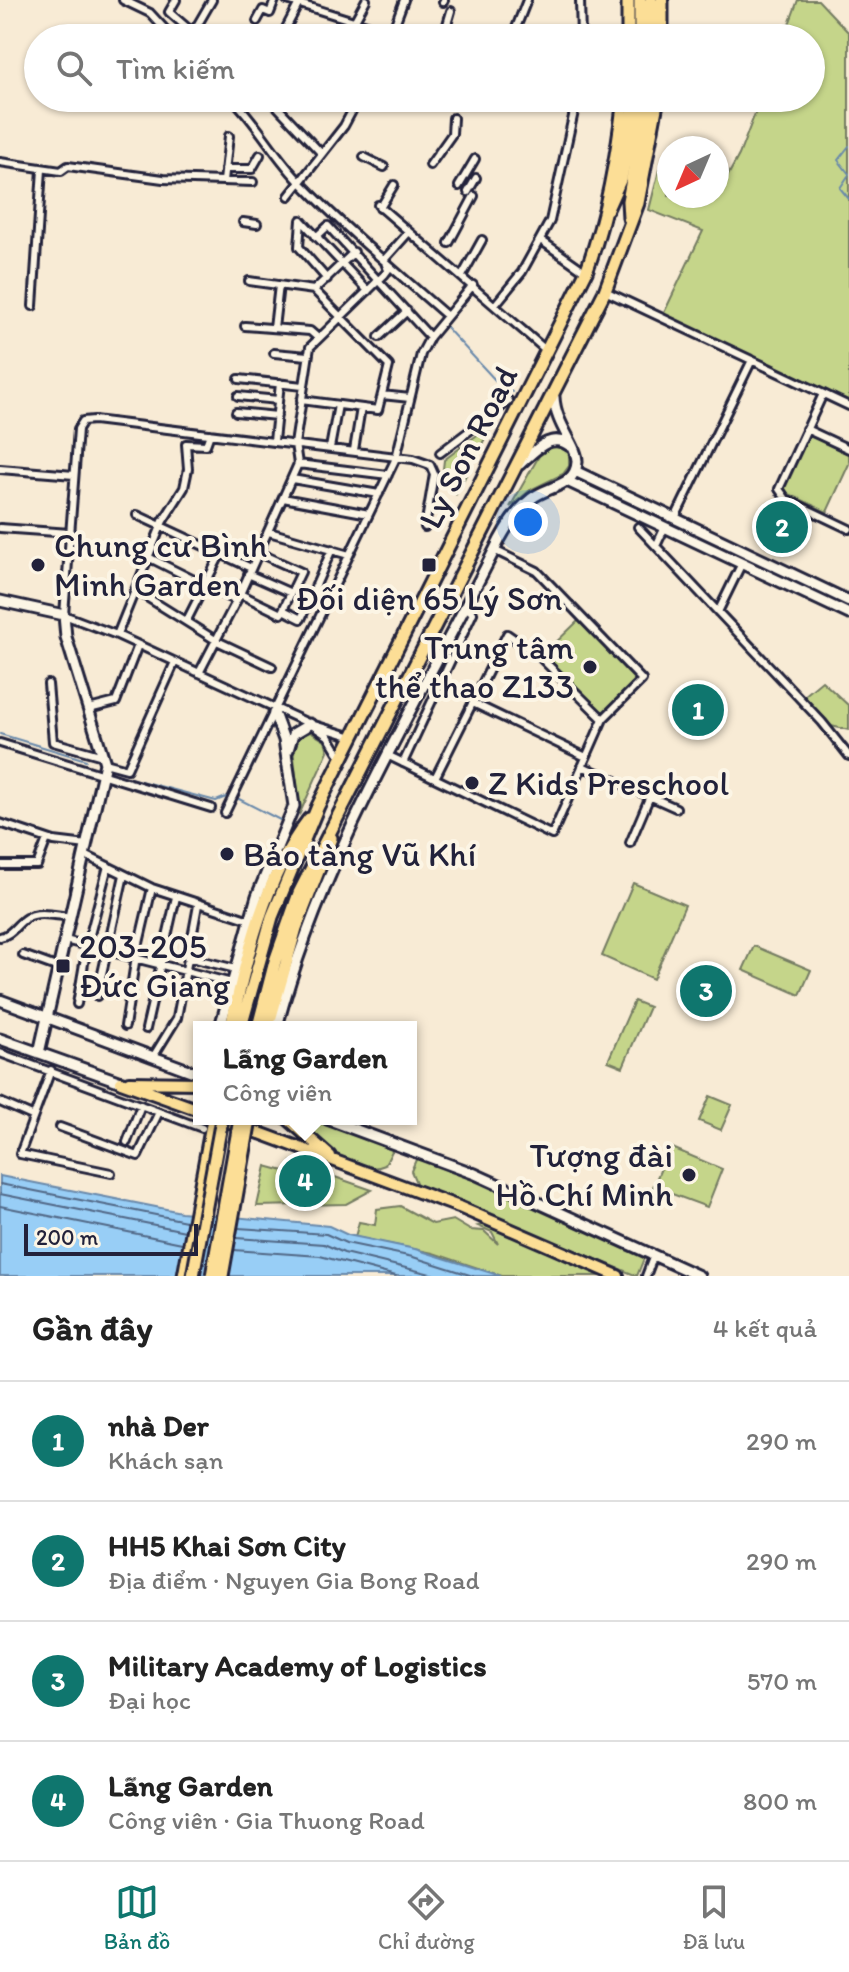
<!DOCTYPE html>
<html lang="vi">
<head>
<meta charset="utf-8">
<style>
  body { margin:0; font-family:Itim,sans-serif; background:#f6f6f6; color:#222 }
  .compass { position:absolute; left:657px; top:136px; width:72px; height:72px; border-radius:50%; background:#fff; box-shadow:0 2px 6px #0004; rotate:224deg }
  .scale { position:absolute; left:24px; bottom:20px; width:174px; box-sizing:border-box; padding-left:8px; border:4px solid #22223b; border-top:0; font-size:22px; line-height:28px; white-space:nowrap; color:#22223b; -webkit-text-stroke:6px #fcf5e5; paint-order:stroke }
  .you { position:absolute; left:528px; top:522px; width:28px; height:28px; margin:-20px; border:6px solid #fff; border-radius:50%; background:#1a73e8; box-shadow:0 0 0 12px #1a73e833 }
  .badge { display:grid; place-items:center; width:52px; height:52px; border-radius:50%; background:#0f766e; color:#fff; font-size:26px; font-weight:700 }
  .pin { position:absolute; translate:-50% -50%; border:4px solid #fff; box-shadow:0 2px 8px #0006 }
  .popup { position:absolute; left:193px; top:1021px; width:224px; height:104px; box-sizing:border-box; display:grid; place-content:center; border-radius:0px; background:#fff; filter:drop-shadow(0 2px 6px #0005); font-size:26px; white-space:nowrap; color:#767676 }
  .popup b { font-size:30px; color:#222 }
  .popup::after { content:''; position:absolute; left:50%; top:100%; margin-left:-16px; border:16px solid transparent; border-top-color:#fff }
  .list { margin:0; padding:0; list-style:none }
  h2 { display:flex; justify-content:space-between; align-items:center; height:104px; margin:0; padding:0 32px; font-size:34px }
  h2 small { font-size:26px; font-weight:400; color:#767676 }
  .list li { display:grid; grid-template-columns:52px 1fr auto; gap:24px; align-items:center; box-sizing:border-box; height:120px; padding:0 32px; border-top:2px solid #e0e0e0 }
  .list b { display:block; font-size:30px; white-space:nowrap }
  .list p { margin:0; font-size:26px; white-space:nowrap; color:#767676 }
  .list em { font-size:26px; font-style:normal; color:#767676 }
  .icon { flex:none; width:44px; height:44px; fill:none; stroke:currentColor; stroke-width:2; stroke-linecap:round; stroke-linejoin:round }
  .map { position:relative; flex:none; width:849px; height:1276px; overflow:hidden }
  .search { position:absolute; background:#fff; box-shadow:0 2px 6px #0004; left:24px; right:24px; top:24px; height:88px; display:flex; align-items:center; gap:20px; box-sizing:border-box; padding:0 28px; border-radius:44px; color:#767676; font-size:30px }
  .sheet { height:584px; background:#fff }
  nav { display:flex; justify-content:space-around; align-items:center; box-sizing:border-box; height:112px; border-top:2px solid #e0e0e0; background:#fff; font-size:22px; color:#767676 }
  nav a { display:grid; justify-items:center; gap:4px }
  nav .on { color:#0f766e }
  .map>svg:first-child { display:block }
  .green { fill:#c5d58a; stroke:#747c62; stroke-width:2 }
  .water { fill:#98cef6; stroke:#6989ab; stroke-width:2 }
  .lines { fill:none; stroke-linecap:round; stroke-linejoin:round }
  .shore { stroke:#516786; stroke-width:2 }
  .stream { stroke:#6989ab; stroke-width:2 }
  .street-casing { stroke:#22223b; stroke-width:12 }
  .secondary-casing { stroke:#22223b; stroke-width:15 }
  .primary-casing { stroke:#22223b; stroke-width:16 }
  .highway-casing { stroke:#22223b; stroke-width:17 }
  .street { stroke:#fcf5e5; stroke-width:6 }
  .secondary { stroke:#fcf5e5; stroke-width:9 }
  .primary { stroke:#fcde96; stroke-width:10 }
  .highway { stroke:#fcde96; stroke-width:11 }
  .highway-bridge-casing { stroke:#22223b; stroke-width:17; stroke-linecap:butt }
  .highway-bridge { stroke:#fcde96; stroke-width:11 }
  .poi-dot { fill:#22223b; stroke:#fcf5e5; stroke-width:3 }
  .labels { text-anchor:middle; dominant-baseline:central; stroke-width:8; stroke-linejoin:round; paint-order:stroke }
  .street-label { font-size:34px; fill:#22223b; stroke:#fcf5e5 }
  .poi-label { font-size:34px; fill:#22223b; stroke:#fcf5e5; text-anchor:start }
</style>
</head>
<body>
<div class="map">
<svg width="849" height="1276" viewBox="0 0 849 1276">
  <rect width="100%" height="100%" fill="#f8ebd5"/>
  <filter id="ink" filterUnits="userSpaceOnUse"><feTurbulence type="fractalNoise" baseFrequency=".0125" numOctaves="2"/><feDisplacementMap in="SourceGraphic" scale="16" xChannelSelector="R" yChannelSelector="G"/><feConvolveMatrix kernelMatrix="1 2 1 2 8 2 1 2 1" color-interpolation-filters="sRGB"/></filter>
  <g filter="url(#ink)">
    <path class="green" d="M798 0H818L849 33V405L662 317 703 231 649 210 659 170 669 174V196H717L739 155 761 98H811V38H784Z
      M493 423 456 494 443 469 444 460Z
      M812 435 849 452V464L827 512 787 493 784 485 807 436Z
      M556 444 569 452V466L563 474 530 490 510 507 539 456Z
      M579 620H584L636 674 635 682 604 713H598L544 659V654Z
      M822 681 849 706V730L831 726 804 696Z
      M310 732 325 741 328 751 300 813 293 748 300 736Z
      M633 883 685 905 653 979 602 956Z
      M754 946 811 970 800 995 743 970Z
      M634 1001 649 1007 623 1067 608 1061Z
      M710 1096 732 1105 721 1130 699 1121Z
      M296 1119H321L392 1142 394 1147 385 1165C355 1179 316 1137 296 1119Z
      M670 1147 722 1169 707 1207 653 1187Z
      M418 1155 641 1254 644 1258 637 1276 417 1185 411 1171Z
      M292 1162 372 1190 346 1204 257 1206 266 1166 288 1172Z
      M400 1206 433 1224 453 1220 470 1230 484 1231 498 1244 492 1232 478 1226 486 1224 608 1276H502L433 1253 355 1237 359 1222 375 1225 377 1209Z"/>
    <path class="water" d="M0 1176 181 1212 329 1226 348 1235 415 1249 501 1276H0Z"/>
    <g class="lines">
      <path class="shore" d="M0 1184 186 1221
        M0 1194 185 1231
        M0 1206 182 1243
        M238 1228 326 1234 346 1243 413 1257 473 1276
        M236 1238 324 1244 344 1253 439 1276
        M234 1250 320 1256 396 1276"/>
      <path class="stream" d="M849 146 838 160 849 174
        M848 176 840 188 849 199
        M445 326 496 381 512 392
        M0 734 86 760
        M110 773 216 801 231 795
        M237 798 282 821"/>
      <g class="street-casing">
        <path id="street" d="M123 0 150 13 173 38
          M176 0 169 12 199 38
          M287 0 408 38
          M580 0 581 38
          M443 2 444 0
          M355 20 366 0
          M257 21 263 10 270 13 275 0
          M286 28 298 5
          M194 31 212 0
          M392 32 404 0
          M213 38H215
          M443 38 451 11
          M512 38 527 0
          M232 98C258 124 275 157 301 183 347 230 398 273 447 316
          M269 98 322 154
          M364 157 384 167
          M0 162 61 171 68 166 163 179 253 182
          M430 165 452 134 453 118
          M225 169H252L260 155
          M224 181 229 136
          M459 186 475 159
          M468 192 476 178
          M289 196 344 126 359 98
          M378 205 548 352
          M380 208 394 185
          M301 220 368 291
          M301 220 299 247 327 279
          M243 222 257 224
          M316 237 328 226 430 337
          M542 241 586 272
          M449 243 474 196
          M462 276 482 240
          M249 281 314 290
          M605 291 849 406
          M495 305 522 272 550 221 577 98
          M33 306 42 169
          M245 326 310 331 318 338
          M274 328 279 285
          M379 337 407 311
          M274 353 308 356
          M239 379 303 386
          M823 394 779 489 786 499 849 529
          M382 395 410 398
          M238 396 278 400
          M301 400 378 410 389 366 314 290 354 252
          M236 412 277 416
          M806 429 849 449
          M274 441 280 383
          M330 448 338 405
          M354 450 361 408
          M440 453 509 401
          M298 464 388 475
          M0 469 74 475
          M292 479 379 494
          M283 498 369 514
          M137 515 251 568
          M675 518 752 360
          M638 527 822 722 849 756
          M0 528 70 533
          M269 532 349 555
          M656 546 665 527
          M148 557 236 601
          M248 574 291 593
          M137 591 217 641 272 667
          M240 594 281 614 301 572 259 553
          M283 610 301 619 332 549
          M718 612 742 563
          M187 620 220 555
          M117 635 163 521 184 488 188 469 186 444 206 445 210 434
          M199 673 240 594 298 464 295 444 310 347 385 274 388 270 384 260 409 232
          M48 684 53 742 103 756
          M473 703 586 757
          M89 709 116 702 138 645
          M311 724 353 737
          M0 743 211 808
          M387 755 552 835 603 719 642 680 537 571 494 550
          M342 759 328 736 310 724 117 635 64 615 78 429 83 421 94 420 413 459 430 465 434 474 425 527
          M105 763 127 769 175 662
          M403 763 473 613 465 607
          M582 766 676 808
          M435 778 507 634 540 657 603 719
          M225 813 396 458 421 354 430 337 473 285
          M0 823 54 841 87 845
          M630 843 650 796
          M85 855 152 888 250 920
          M0 865H37L47 839
          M0 937C13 934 15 925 26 918 38 910 57 916 71 917
          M65 940 232 983
          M23 955 59 968
          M187 957 236 969
          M97 996 124 875
          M77 1004 87 946 108 866
          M125 1026 136 956 152 888
          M146 1029 176 897
          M0 1053 202 1128
          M153 1057 177 1018 198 905
          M51 1070 20 1154 111 1173
          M0 1102 32 1116
          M60 1127 138 1156 159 1112
          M127 1142 141 1105
          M646 1276 654 1255"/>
      </g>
      <g class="secondary-casing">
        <path id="secondary" d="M520 464C535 451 551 431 570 446
          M575 471 849 601
          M569 482 849 614
          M0 601 64 615 66 637 105 763 39 1053
          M288 750 293 734 310 724
          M0 1000 199 1074
          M220 1027 257 896 294 806 284 740 274 713
          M277 1027C323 851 420 700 500 539 508 524 517 510 531 499 546 486 576 487 577 462 578 447 555 424 554 397
          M0 1039 121 1082
          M327 1119 475 1174 699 1276"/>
      </g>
      <g class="primary-casing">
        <path id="primary" d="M121 1082 199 1110
          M129 1082 199 1083
          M222 1119 459 1207 618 1276
          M288 1119 330 1156"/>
      </g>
      <g class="highway-casing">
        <path id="highway" d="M628 0V38
          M651 0V38
          M640 38V0
          M662 38V0
          M607 209 621 178 636 98
          M629 218 628 201 647 98
          M231 1027C246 958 265 876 309 819
          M241 1027 272 917 318 806 586 272C607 216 617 157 624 98
          M258 1027 275 961 299 893 605 291 638 203 658 98
          M268 1027 296 928 331 838
          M184 1276 213 1119"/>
      </g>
      <use href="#street" class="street"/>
      <use href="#secondary" class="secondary"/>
      <use href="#primary" class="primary"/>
      <use href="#highway" class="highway"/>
      <g class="highway-bridge-casing">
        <path id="highway-bridge" d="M193 1276 222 1119
          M212 1276 240 1119
          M222 1276 250 1119"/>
      </g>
      <use href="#highway-bridge" class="highway-bridge"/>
    </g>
  </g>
  <g class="poi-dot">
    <circle cx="38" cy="565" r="8"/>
    <rect x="421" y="557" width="16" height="16" rx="4"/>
    <circle cx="590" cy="667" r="8"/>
    <circle cx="472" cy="783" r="8"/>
    <circle cx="227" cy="854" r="8"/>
    <rect x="55" y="958" width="16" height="16" rx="4"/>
    <circle cx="689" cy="1175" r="8"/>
  </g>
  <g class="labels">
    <g class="street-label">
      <text transform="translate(468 447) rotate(-63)">Ly Son Road</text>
    </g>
    <g class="poi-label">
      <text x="54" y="545">Chung cư Bình<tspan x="54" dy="39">Minh Garden</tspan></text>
      <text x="429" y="598" text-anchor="middle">Đối diện 65 Lý Sơn</text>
      <text x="574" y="647" text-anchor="end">Trung tâm<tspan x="574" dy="39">thể thao Z133</tspan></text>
      <text x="488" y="783">Z Kids Preschool</text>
      <text x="243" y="854">Bảo tàng Vũ Khí</text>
      <text x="79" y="946">203-205<tspan x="79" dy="39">Đức Giang</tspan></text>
      <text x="673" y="1155" text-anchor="end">Tượng đài<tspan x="673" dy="39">Hồ Chí Minh</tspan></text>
    </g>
  </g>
</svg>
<svg class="compass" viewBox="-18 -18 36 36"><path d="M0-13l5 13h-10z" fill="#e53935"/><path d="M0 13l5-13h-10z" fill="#767676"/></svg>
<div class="scale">200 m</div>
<div class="you"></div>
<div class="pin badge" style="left:698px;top:710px">1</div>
<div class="pin badge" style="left:782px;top:527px">2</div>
<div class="pin badge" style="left:706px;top:991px">3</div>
<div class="pin badge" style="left:305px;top:1181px">4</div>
<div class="popup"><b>Lãng Garden</b>Công viên</div>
<div class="search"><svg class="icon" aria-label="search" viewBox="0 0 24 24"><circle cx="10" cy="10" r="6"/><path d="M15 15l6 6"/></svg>Tìm kiếm</div>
</div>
<section class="sheet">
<h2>Gần đây<small>4 kết quả</small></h2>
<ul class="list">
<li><span class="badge">1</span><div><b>nhà Der</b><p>Khách sạn</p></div><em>290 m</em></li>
<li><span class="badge">2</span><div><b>HH5 Khai Sơn City</b><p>Địa điểm · Nguyen Gia Bong Road</p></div><em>290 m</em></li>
<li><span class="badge">3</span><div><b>Military Academy of Logistics</b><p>Đại học</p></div><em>570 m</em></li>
<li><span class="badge">4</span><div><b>Lãng Garden</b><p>Công viên · Gia Thuong Road</p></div><em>800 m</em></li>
</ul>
</section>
<nav>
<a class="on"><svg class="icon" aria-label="map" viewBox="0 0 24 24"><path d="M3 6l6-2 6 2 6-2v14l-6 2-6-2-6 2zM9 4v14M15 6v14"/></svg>Bản đồ</a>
<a><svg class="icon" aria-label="directions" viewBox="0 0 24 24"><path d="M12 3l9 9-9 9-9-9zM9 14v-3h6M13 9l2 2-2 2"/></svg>Chỉ đường</a>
<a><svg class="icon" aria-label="saved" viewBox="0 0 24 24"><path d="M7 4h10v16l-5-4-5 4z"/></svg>Đã lưu</a>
</nav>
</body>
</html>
